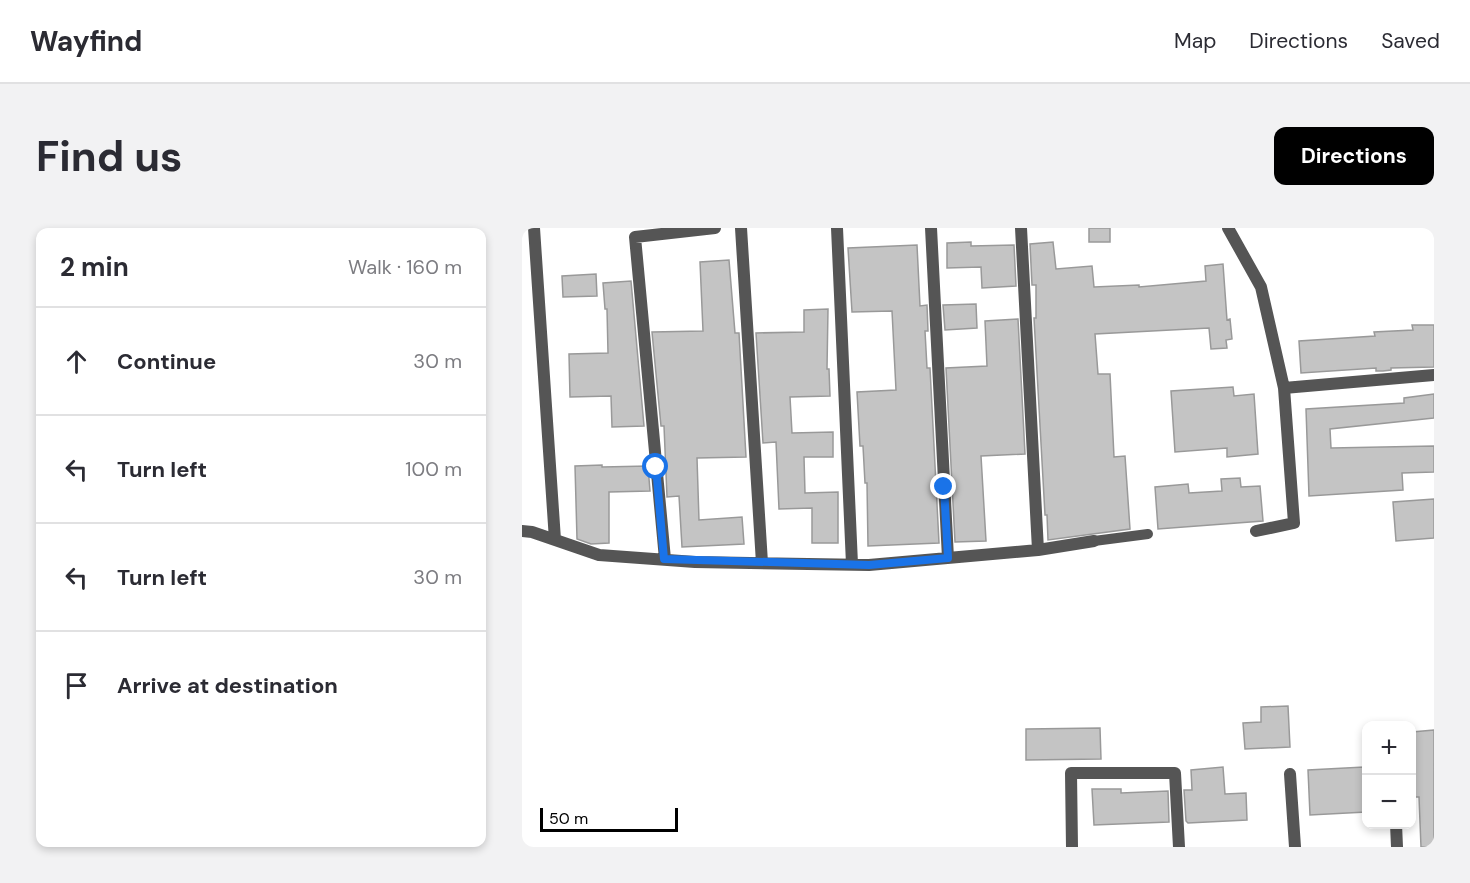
<!DOCTYPE html>
<html lang="en">
<head>
<meta charset="utf-8">
<style>
  body { margin:0; font-family:"DM Sans",sans-serif; background:#f2f2f3; color:#2b2b33 }
  .controls { position:absolute; right:18px; bottom:18px; display:grid; overflow:hidden; border-radius:12px; box-shadow:0 3px 9px #0003 }
  .controls button { width:54px; height:54px; display:grid; place-items:center; padding:0; border:0; border-bottom:2px solid #e1e1e2; background:#fff; color:#2b2b33; font:30px sans-serif }
  .scale { position:absolute; left:18px; bottom:15px; width:138px; box-sizing:border-box; padding-left:6px; border:3px solid #000; border-top:0; font-size:16px; line-height:21px; white-space:nowrap; color:#000; -webkit-text-stroke:4px #fff; paint-order:stroke }
  .stop { position:absolute; width:18px; height:18px; margin:-14px; border:4px solid #1a73e8; border-radius:50%; background:#fff }
  .stop.end { background:#1a73e8; border-color:#fff; box-shadow:0 2px 6px #0008 }
  .list { margin:0; padding:0; list-style:none }
  h2 { display:flex; justify-content:space-between; align-items:center; height:78px; margin:0; padding:0 24px; font-size:26px }
  h2 small { font-size:20px; font-weight:400; color:#7c7c81 }
  .list li { display:grid; grid-template-columns:39px 1fr auto; gap:18px; align-items:center; box-sizing:border-box; height:108px; padding:0 24px; border-top:2px solid #e1e1e2 }
  .list b { display:block; font-size:22px; white-space:nowrap }
  .list em { font-size:20px; font-style:normal; color:#7c7c81 }
  .icon { flex:none; width:33px; height:33px; fill:none; stroke:currentColor; stroke-width:2; stroke-linecap:round; stroke-linejoin:round }
  .map { position:relative; flex:none; width:912px; height:619px; overflow:hidden; border-radius:12px }
  header { display:flex; align-items:center; gap:36px; box-sizing:border-box; height:84px; padding:0 30px; background:#fff; border-bottom:2px solid #e1e1e2 }
  header strong { font-size:28px }
  nav { display:flex; gap:33px; margin-inline-start:auto; font-size:21px }
  .intro { display:flex; align-items:center; justify-content:space-between; box-sizing:border-box; height:144px; padding:0 36px }
  h1 { margin:0; font-size:42px }
  .button { padding:15px 27px; border-radius:12px; background:#000; color:#fff; font-size:21px; font-weight:700 }
  main { display:flex; gap:36px; padding:0 36px }
  aside { flex:1; background:#fff; border-radius:12px; box-shadow:0 3px 9px #0003 }
  .map>svg:first-child { display:block }
  .building { fill:#c4c4c4; stroke:#999; stroke-width:1.5 }
  .lines { fill:none; stroke-linecap:round; stroke-linejoin:round }
  .lane { stroke:#555; stroke-width:10 }
  .street { stroke:#555; stroke-width:12 }
  .route { stroke:#1a73e8; stroke-width:8 }
</style>
</head>
<body>
<header>
<strong>Wayfind</strong>
<nav><a>Map</a><a>Directions</a><a>Saved</a></nav>
</header>
<div class="intro"><h1>Find us</h1><a class="button">Directions</a></div>
<main>
<aside>
<h2>2 min<small>Walk · 160 m</small></h2>
<ul class="list">
<li><svg class="icon" aria-label="ahead" viewBox="0 0 24 24"><path d="M12 20V5M6 11l6-6 6 6"/></svg><div><b>Continue</b></div><em>30 m</em></li>
<li><svg class="icon" aria-label="left" viewBox="0 0 24 24"><path d="M17 20v-9H6M10 6l-5 5 5 5"/></svg><div><b>Turn left</b></div><em>100 m</em></li>
<li><svg class="icon" aria-label="left" viewBox="0 0 24 24"><path d="M17 20v-9H6M10 6l-5 5 5 5"/></svg><div><b>Turn left</b></div><em>30 m</em></li>
<li><svg class="icon" aria-label="arrive" viewBox="0 0 24 24"><path d="M6 21V4h12l-3 4 3 4H6"/></svg><div><b>Arrive at destination</b></div></li>
</ul>
</aside>
<div class="map">
<svg width="912" height="619" viewBox="0 0 912 619">
  <rect width="100%" height="100%" fill="#fff"/>
  <path class="building" d="M567 0H588V14H567Z
    M449 14V18L492 17 494 58 460 60 459 39 425 40V15Z
    M531 14 534 41 570 38 572 59 617 57V59L684 53 683 38 701 36 705 92 708 91 710 111 704 112 705 120 689 121 687 100 573 106 576 146H588L592 229 603 228 608 301 526 312 525 287H523L512 90H514V57H510L508 16Z
    M395 17 398 78 405 77 406 103H403L405 140H408L417 315 346 318 345 255H343L341 218H338L335 164 374 162 370 83 330 84 326 20Z
    M207 32 213 105H217L224 229 175 230 177 292 220 289 222 316 160 319 157 268 145 269 142 198H139L130 104 181 103 178 34Z
    M74 46 75 68 41 69 40 48Z
    M109 53 122 198 90 199 89 168 48 169 47 126 86 125 85 81H83L81 55Z
    M454 76 455 100 423 102 421 77Z
    M306 81 305 141H307L308 168 268 169 270 205 311 204V229H282L283 265 316 264V315H290V280L257 281 254 214 241 215 234 105 282 104V82Z
    M496 91 503 226 459 228 464 313 433 314 424 140 465 138 463 93Z
    M890 97H912V139L869 140V142L861 143H854V140L779 145 777 113 853 108 852 104 891 102Z
    M711 159 712 168 732 166 736 226 705 229V220L653 224 649 163Z
    M912 166V190L808 201 809 220 912 218V244L880 245 881 262 787 268 784 181 882 175V170Z
    M80 237V239L126 238 128 263 87 264V315L69 316 55 311 53 238Z
    M718 250 719 259 738 258 741 293 636 301 633 259 666 256 667 265 700 263 699 251Z
    M912 271V310L874 313 871 274Z
    M766 478 768 519 723 521 721 495 739 494V479Z
    M578 500 579 531 504 532V501Z
    M912 502V619H899L897 569H892L890 504Z
    M701 539 703 566 724 565 725 592 666 595 664 593 662 562H670L669 542Z
    M842 539 844 584 788 587 786 542Z
    M570 561H599V565L646 563 647 594 572 597Z"/>
  <g class="lines">
    <path class="lane" d="M572 313 626 306"/>
    <path class="street" d="M12 0 33 312
      M219 0 240 335
      M315 0 330 336
      M409 0 426 330
      M499 0 516 322
      M706 0 739 59 762 160 772 295 734 303
      M762 160 912 147
      M0 303 10 304 77 327 173 334 347 337 516 322 572 313
      M143 331 113 9 193 0
      M768 546 773 619
      M874 596 875 619
      M550 619 549 545H653L657 619"/>
  </g>
  <g class="lines">
    <path class="route" d="M134 239 142 331 347 337 426 330 422 259"/>
  </g>
</svg>
<div class="controls">
<button>+</button>
<button>−</button>
</div>
<div class="scale">50 m</div>
<div class="stop" style="left:134px;top:239px"></div>
<div class="stop end" style="left:422px;top:259px"></div>
</div>
</main>
</body>
</html>
